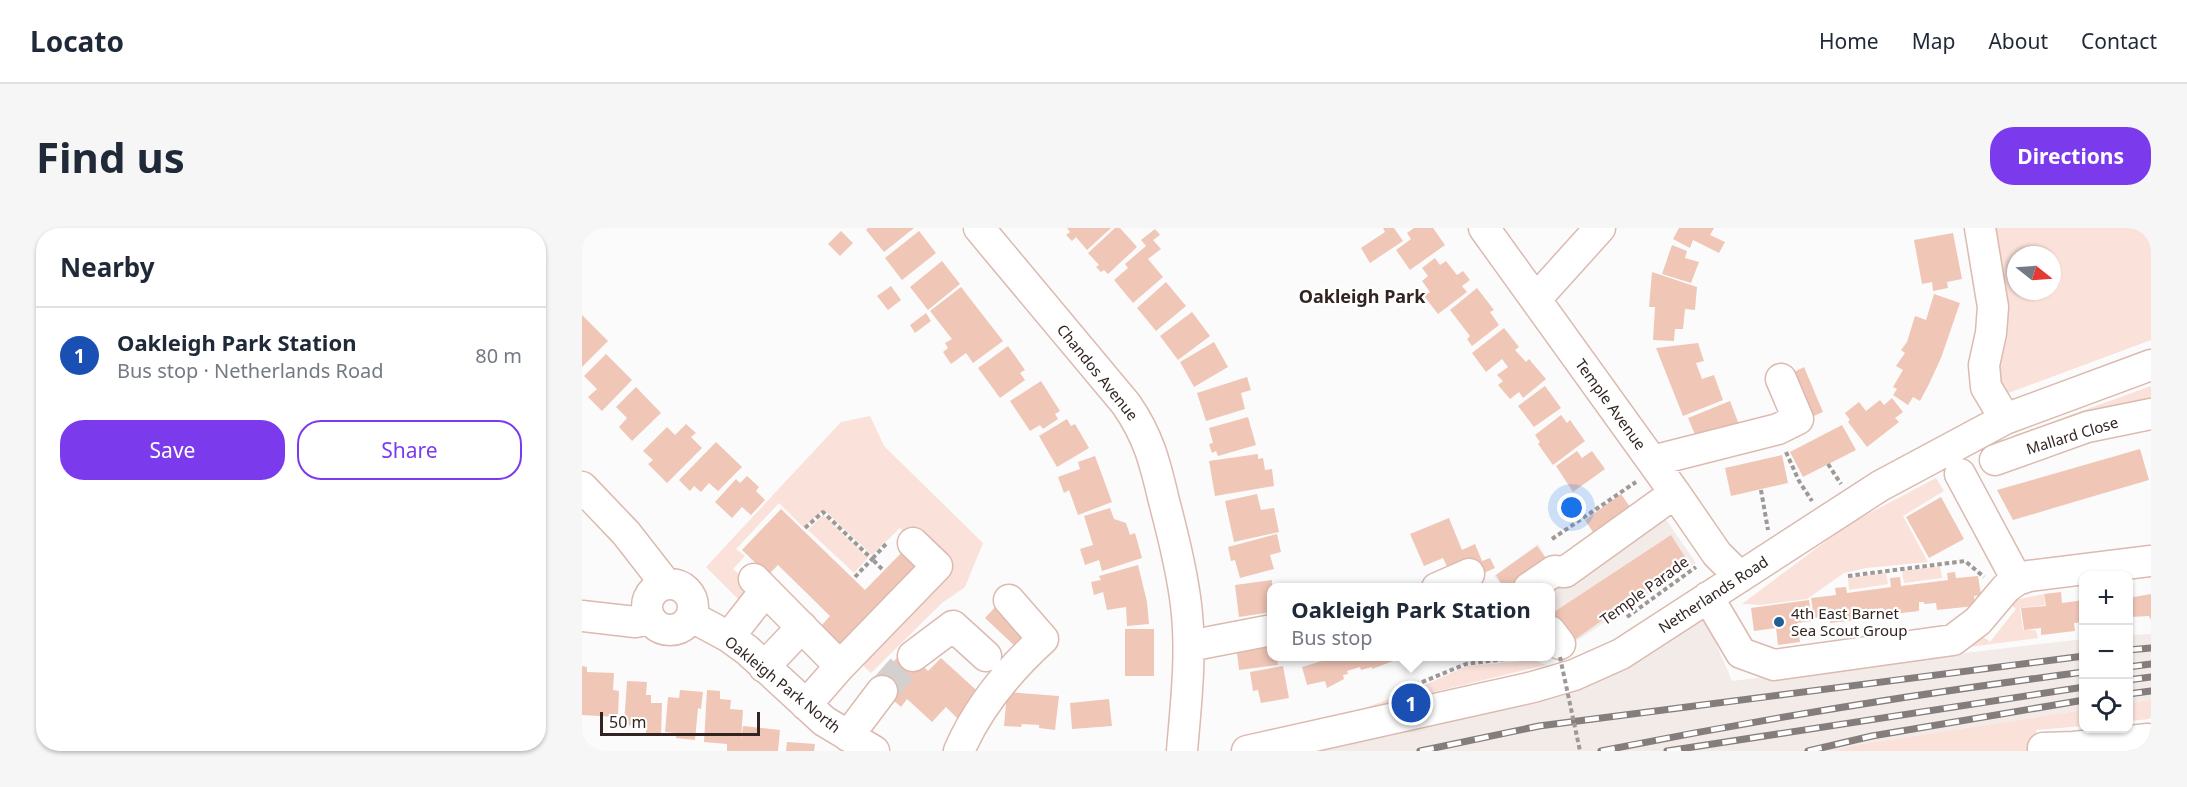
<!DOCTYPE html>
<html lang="en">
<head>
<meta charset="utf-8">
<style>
  body { margin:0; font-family:"Noto Sans",sans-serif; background:#f6f6f7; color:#1f2937 }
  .controls { position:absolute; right:18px; bottom:18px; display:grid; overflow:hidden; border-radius:12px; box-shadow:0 2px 4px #0004 }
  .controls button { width:54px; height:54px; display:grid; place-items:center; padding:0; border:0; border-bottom:2px solid #e0e1e3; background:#fff; color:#1f2937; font:30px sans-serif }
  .compass { position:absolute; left:1425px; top:18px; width:54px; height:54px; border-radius:50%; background:#fff; box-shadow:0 2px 4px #0004; rotate:107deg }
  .scale { position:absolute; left:18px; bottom:15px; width:160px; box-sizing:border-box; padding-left:6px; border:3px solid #322521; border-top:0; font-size:16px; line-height:21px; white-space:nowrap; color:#322521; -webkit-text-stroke:4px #fff; paint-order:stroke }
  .you { position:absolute; left:990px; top:280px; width:21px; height:21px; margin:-15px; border:4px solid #fff; border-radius:50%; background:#1a73e8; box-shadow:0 0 0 9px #1a73e833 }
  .badge { display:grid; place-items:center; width:39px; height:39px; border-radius:50%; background:#7c3aed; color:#fff; font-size:20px; font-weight:700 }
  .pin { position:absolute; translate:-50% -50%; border:3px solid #fff; box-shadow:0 2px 6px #0006 }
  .popup { position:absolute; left:685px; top:355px; width:288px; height:78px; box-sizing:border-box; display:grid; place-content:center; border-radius:12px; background:#fff; filter:drop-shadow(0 2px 4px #0005); font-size:20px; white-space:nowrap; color:#747a83 }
  .popup b { font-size:22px; color:#1f2937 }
  .popup::after { content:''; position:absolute; left:50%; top:100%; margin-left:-12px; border:12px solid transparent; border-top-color:#fff }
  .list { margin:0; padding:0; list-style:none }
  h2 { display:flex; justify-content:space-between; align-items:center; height:78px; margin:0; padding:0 24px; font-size:26px }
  h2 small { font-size:20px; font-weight:400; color:#747a83 }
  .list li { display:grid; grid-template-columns:39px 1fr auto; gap:18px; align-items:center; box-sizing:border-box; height:96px; padding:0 24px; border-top:2px solid #e0e1e3 }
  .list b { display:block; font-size:22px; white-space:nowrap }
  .list p { margin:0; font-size:20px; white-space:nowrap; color:#747a83 }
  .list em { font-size:20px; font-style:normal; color:#747a83 }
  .actions { display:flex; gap:12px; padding:18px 24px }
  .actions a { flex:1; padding:14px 0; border:2px solid #7c3aed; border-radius:24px; text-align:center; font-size:21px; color:#7c3aed }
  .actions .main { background:#7c3aed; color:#fff }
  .icon { flex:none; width:33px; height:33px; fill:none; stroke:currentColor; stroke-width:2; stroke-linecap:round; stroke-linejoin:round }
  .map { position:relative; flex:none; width:1569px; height:523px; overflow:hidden; border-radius:24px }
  header { display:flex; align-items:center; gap:36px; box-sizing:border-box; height:84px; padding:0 30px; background:#fff; border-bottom:2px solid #e0e1e3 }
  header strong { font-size:28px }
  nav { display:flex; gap:33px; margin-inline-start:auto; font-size:21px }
  .intro { display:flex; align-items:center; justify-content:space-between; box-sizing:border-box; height:144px; padding:0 36px }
  h1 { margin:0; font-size:42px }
  .button { padding:15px 27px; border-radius:24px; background:#7c3aed; color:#fff; font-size:21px; font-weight:700 }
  main { display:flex; gap:36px; padding:0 36px }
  aside { flex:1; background:#fff; border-radius:24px; box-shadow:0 2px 4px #0004 }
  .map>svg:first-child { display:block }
  .built { fill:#f3ebe8 }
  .green { fill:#fae1d9; fill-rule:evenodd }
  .building { fill:#f0c6b7 }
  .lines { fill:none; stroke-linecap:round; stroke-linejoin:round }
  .minor-tunnel { stroke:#d3d0cf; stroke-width:30; stroke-dasharray:30 15; stroke-linecap:butt }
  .minor-casing { stroke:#dbbaaf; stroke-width:33 }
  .path { stroke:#9e9896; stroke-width:4; stroke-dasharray:4.5 3; stroke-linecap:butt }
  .minor { stroke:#fff; stroke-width:30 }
  .rail-casing { stroke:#857d7b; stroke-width:7 }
  .rail { stroke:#fff; stroke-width:4.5; stroke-dasharray:14; stroke-linecap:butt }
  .path-bridge { stroke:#9e9896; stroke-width:4; stroke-dasharray:4.5 3; stroke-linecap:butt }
  .poi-dot { fill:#205e94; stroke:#fff; stroke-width:2 }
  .labels { text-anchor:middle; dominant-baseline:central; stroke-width:4.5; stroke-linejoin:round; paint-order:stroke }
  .street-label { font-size:15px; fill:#322521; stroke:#fff }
  .poi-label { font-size:15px; fill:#322521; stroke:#fff; text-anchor:start }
  .quarter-label { font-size:18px; font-weight:bold; fill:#322521; stroke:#fff }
</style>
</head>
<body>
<header>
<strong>Locato</strong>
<nav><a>Home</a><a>Map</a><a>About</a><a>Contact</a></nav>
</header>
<div class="intro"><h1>Find us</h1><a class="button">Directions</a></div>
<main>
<aside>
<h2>Nearby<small></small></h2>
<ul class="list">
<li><span class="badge" style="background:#1a4fb4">1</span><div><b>Oakleigh Park Station</b><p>Bus stop · Netherlands Road</p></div><em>80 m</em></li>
</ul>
<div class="actions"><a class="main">Save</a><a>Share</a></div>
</aside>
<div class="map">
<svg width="1569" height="523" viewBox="0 0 1569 523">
  <rect width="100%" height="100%" fill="#fbfbfb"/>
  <path class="built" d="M1072 274 1114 335 982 421 969 417 968 360 922 359 912 348 956 316 969 338Z
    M1117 376 1150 453 1501 411V482L1274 517 1251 523H690L951 459Z
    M1569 406V472L1547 475V407Z"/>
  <path class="green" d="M1406 0H1569V112L1418 168ZM1434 27H1470V63H1434Z
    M1569 158V178L1411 218 1433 207Z
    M288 188 302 218 401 315 383 359 360 375 289 445 274 431 331 312 318 300 290 327 242 282 221 299 197 275 154 321 163 328 151 341 166 354 164 379 124 339 259 194Z
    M1354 250 1362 263 1321 288 1346 334 1284 340 1262 345 1225 371 1179 377 1160 376 1267 296Z
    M241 287 286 330 272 345 226 302Z
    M1358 338 1360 350 1322 355 1320 343Z
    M1304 345 1306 356 1267 362 1266 350Z
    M1428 365 1438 371 1462 366 1463 377 1438 380 1441 402H1454L1456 410 1364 422 1395 404 1408 414 1434 381 1422 371Z
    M952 432 964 437 777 482 827 464 885 438Z
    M1569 472V489L1567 491 1547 493V475Z
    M1501 482V498L1454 502 1456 523H1251L1274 517Z"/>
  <path class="building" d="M286 0H332L302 24 284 2Z
    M485 0H529L505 22 494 9 490 13 484 7 488 4Z
    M533 0H538L555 19 526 46 522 42 519 44 514 39 517 37 506 25Z
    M801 0H812L821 13 788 35 779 20 803 4Z
    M832 0H851L863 17 828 42 814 22 829 11 825 5Z
    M1097 0H1132L1128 7 1143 14 1137 25 1111 12 1108 20 1091 11Z
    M573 1 578 7 571 12 579 21 566 31 581 49 551 75 532 52 546 40 543 36 564 18 559 12Z
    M259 3 271 15 258 28 246 16Z
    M337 3 354 25 320 52 303 30Z
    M1371 5 1380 51 1365 54 1366 60 1351 63 1350 54 1340 56 1332 12Z
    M1090 17 1105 23 1103 30 1117 34 1109 55 1080 46Z
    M853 30 858 37 864 33 875 47 881 43 888 52 880 58 885 64 856 86 842 68 848 64 840 53 846 48 840 40Z
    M360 33 378 56 346 82 328 59Z
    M1070 44 1115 59 1113 82 1103 81 1101 101H1093L1092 113 1071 112 1073 79H1067Z
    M584 54 604 78 574 103 555 80Z
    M309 58 319 72 306 82 295 68Z
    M379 59 421 113 391 135 384 125 369 136 361 124 366 120 363 115 370 111 348 83Z
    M895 60 912 82 908 84 917 97 890 118 885 111 888 108 868 82Z
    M1352 66 1378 75 1359 130 1347 156 1338 173 1331 169 1326 177 1311 167 1315 161 1311 159 1321 142 1314 138 1323 125 1319 122 1325 114 1333 88 1344 92Z
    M610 84 628 108 596 132 578 108Z
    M344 85 349 93 333 105 328 97Z
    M0 87 26 113 0 139Z
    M922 100 937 119 933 122 944 134 947 131 964 151 941 170 937 164 928 171 916 157 921 153 915 147 926 139 920 131 904 144 890 125Z
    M632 114 646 139 612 159 598 134Z
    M1116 115 1122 133 1114 135 1120 151 1132 147 1141 172 1101 188 1074 120Z
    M426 118 443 142 438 145 443 152 418 170 396 140Z
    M24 126 50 152 20 183 6 169 15 161 2 148Z
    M1222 139 1241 184 1227 190 1208 146Z
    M665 149 669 162 659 165 663 181 624 193 615 165Z
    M459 153 478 183 473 186 476 191 461 201 458 197 448 203 428 173Z
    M963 158 979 180 952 199 936 178Z
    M54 159 79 185 50 213 37 199 45 190 34 179Z
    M1310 170 1321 184 1313 190 1317 194 1285 219 1266 194 1268 192 1263 185 1277 174 1284 183 1298 172 1302 177Z
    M1148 173 1158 199 1117 216 1106 190Z
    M979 187 985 195 988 192 1003 213 971 237 956 216 958 214 953 207Z
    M666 189 674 217 636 228 634 223 630 225 627 216 631 215 627 200Z
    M485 191 489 198 493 196 507 220 475 239 457 208Z
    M104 196 114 205 109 209 120 220 85 255 66 236 71 232 61 223 85 199 93 207Z
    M1260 197 1274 222 1221 249 1208 224Z
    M134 214 160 239 136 263 127 255 119 264 112 258 108 263 97 252Z
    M1558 221 1567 252 1519 266 1431 292 1415 262Z
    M995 223 1000 230 1010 223 1023 241 991 264 974 238Z
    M676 226V231L681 230 683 242 690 241 692 258 633 268 627 233Z
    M1200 227 1206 255 1149 268 1143 240Z
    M513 228 530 274 496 287 487 262 482 265 476 249 498 241 496 234Z
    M165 248 177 259 174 263 183 272 169 287 160 279 150 290 133 274 154 251 158 255Z
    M675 266 679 282 692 280 697 304 652 314 643 273Z
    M1039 266 1055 289 1018 315 1003 292Z
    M1359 269 1382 311 1347 330 1324 289Z
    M528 280 532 291 544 295 548 307 553 305 560 330 520 343 517 332 503 337 498 321 511 317 502 288Z
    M199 281 283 362 322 322 336 336 265 422 239 398 248 388 196 337 186 347 160 322Z
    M867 290 880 322 893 316 900 333 908 330 913 340 893 349 869 347 861 330 842 338 828 306Z
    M695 306 699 324 688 327 692 341 658 350 653 332 649 333 646 319Z
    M1089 307 1107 335 1089 347 1087 345 984 418 969 395V386Z
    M955 318 966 333 929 360H922L914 347Z
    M556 337 565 374 567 396 545 398 544 379 525 382 521 364 512 367 509 354 519 352 517 348Z
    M1373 344 1374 350 1396 348 1399 367 1392 368 1393 378 1355 382 1354 375 1342 376V374H1337V383L1302 387 1301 380 1281 383 1283 391 1248 395 1247 388 1232 390 1229 370 1254 367 1253 360 1264 359 1265 365 1309 359 1308 350 1318 349 1319 358 1366 352 1365 345Z
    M690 352V384L657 389 653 357Z
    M1479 364 1480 375 1502 372V394L1492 395 1493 403 1459 407V400L1442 402 1439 380 1464 378 1462 366Z
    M1569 366V392L1567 388 1549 389 1550 398H1546V370Z
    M1227 372 1230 393 1215 395 1218 414 1196 417 1194 400 1172 403 1169 380Z
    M416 376 450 409 437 422 403 390Z
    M543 401H572V448H543Z
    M687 411 690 428 695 429 696 437 657 442 654 416Z
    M323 421 346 443 359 430 403 470 380 495 364 479 350 494 325 471 319 479 292 455Z
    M753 429H809L811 433 790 441V439L779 442 778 439 765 443 766 446 761 447 762 451 745 460 743 453 725 457 720 439Z
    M0 438 5 439V444L32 445 31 462 37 463 36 489 0 487Z
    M701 438 707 470 679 475 676 462 671 463 668 444Z
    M45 453 65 454 64 467H69V475H80L79 507 64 506V498L42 497Z
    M98 462 121 464 119 481 116 480 113 512 94 510V505L83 504 86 469 97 470Z
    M125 462 138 463V471L149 472 148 481 161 482 159 512 161 498 198 502 196 523H145V516L122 514Z
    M425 464 477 468 473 502 457 500V497L440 496 439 499 422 498Z
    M527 471 530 498 490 501 488 475Z
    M205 514 233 516 232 523H204Z"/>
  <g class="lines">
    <path class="minor-tunnel" d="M300 463 331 428"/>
    <g class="minor-casing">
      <path id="minor" d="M397 0 544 176C567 209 573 235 582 273 591 307 600 342 604 377 610 425 604 475 600 523
        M902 0 1093 265 1135 326 1158 349
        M1398 0 1411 79 1409 105 1402 137 1404 159 1423 191
        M954 71 1018 0
        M1413 232 1505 199 1569 186
        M1070 233 1196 201 1216 191 1199 151
        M1378 246 1435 352
        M0 259 44 305 83 355
        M172 351 258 438
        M65 379a23 23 0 1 1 46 0a23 23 0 1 1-46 0Z
        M855 360 887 346
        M947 360 972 343 983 344 1093 265
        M1126 369 1159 425 1192 437 1371 412 1396 393 1424 360 1435 352 1447 348 1569 333
        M0 388 53 394 67 391
        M110 389 147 409 165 422 242 493 292 523
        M968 403 978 416
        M147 409 183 363
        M607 418 690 402
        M331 428 371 398 404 428
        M182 439 220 399
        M224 477 258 438 355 338 331 315
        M266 508 300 463
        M1461 520 1492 519
        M377 523C395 481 427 442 461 411L427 372
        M665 523 951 459 992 447 1039 426 1298 258 1423 191 1569 137
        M1489 523 1492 519 1566 511"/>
    </g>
    <path class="path" d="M1204 224 1217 253 1230 273
      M1246 236 1259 256
      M1179 262 1186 302
      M223 300 241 284 290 331 273 349
      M970 311 1054 254
      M300 341 290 331 306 314
      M1266 348 1383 333 1402 349
      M1045 389 1114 339
      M833 457 884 436 946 428"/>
    <use href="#minor" class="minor"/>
    <g class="rail-casing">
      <path id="rail" d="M1546 422 1569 420
        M1546 439 1569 436
        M1546 452 1569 449
        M1546 466 1569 463
        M838 523 957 498 1502 428
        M1019 523C1179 491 1340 465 1502 444
        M1085 523 1502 459
        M1226 523 1290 508 1502 472"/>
    </g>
    <use href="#rail" class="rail"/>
    <path class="path-bridge" d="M978 429 998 523"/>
  </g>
  <circle class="poi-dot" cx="1197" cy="394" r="6"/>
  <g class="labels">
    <g class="street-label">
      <text transform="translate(516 144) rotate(51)">Chandos Avenue</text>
      <text transform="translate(1029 176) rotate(54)">Temple Avenue</text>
      <text transform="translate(1490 207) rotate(-17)">Mallard Close</text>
      <text transform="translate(1062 362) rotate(-36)">Temple Parade</text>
      <text transform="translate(1131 366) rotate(-33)">Netherlands Road</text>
      <text transform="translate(201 456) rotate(39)">Oakleigh Park North</text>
    </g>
    <g class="poi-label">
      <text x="1209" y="385">4th East Barnet<tspan x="1209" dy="17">Sea Scout Group</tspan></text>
    </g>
    <g class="quarter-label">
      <text x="780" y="68">Oakleigh Park</text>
    </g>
  </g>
</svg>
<div class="controls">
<button>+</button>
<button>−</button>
<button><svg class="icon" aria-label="locate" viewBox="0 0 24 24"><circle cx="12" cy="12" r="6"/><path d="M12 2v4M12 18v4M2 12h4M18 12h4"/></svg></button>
</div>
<svg class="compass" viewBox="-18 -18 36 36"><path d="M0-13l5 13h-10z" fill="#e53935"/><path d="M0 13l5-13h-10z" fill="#747a83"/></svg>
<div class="scale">50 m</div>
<div class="you"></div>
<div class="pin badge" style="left:829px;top:475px;background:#1a4fb4">1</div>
<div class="popup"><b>Oakleigh Park Station</b>Bus stop</div>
</div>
</main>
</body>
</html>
